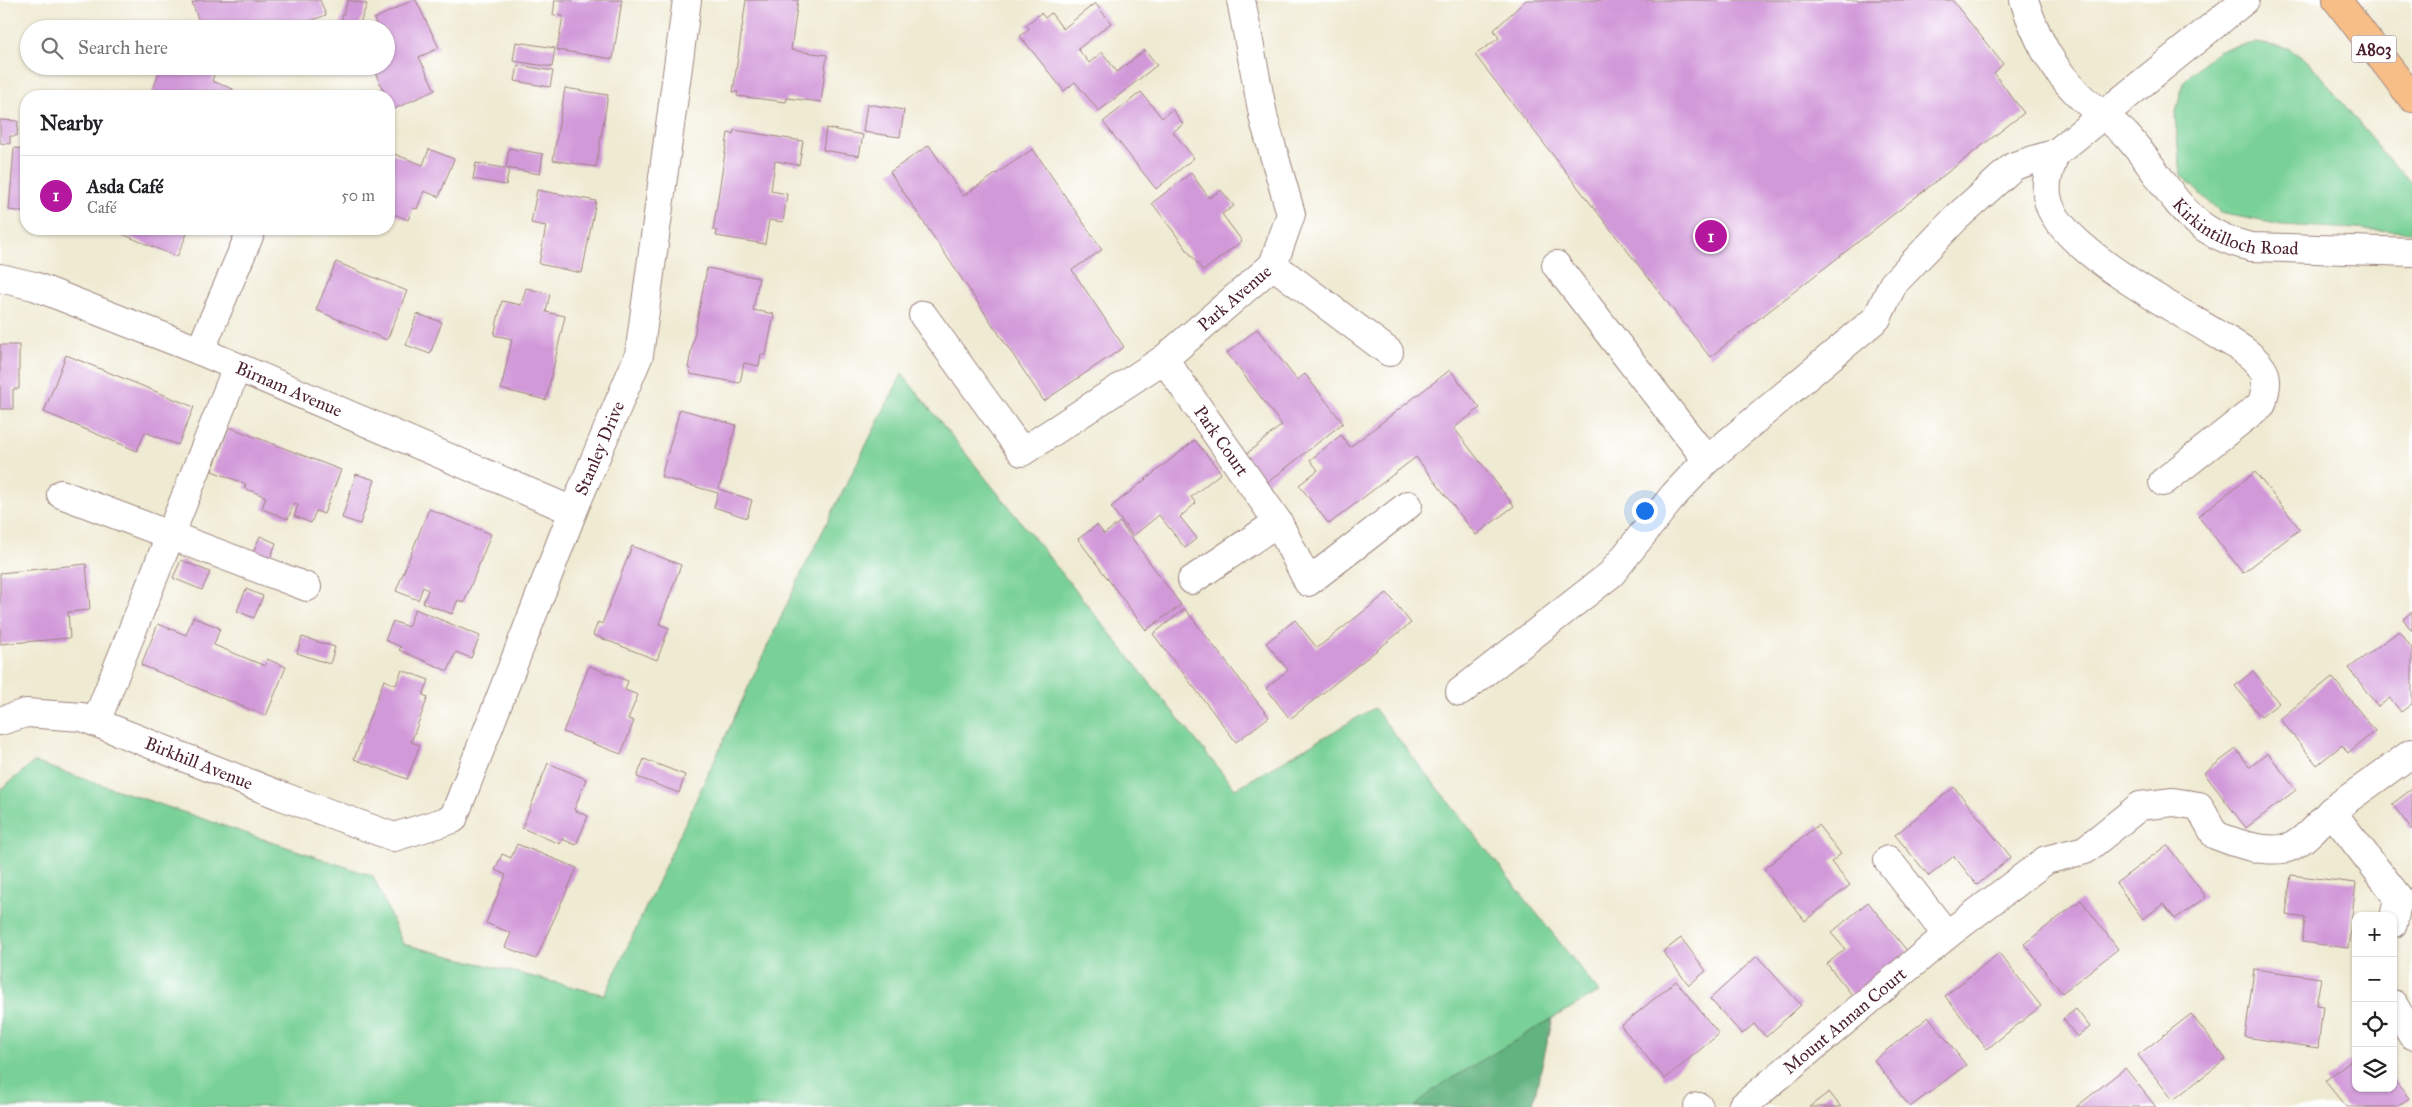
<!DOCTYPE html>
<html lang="en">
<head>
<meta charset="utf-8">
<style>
  body { margin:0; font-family:"IM FELL Great Primer",serif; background:#f2f2f2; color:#202124 }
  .controls { position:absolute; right:15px; bottom:15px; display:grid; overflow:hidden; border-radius:10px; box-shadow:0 1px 4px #0004 }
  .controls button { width:45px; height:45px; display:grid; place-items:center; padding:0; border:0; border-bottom:1px solid #e0e0e0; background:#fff; color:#202124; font:25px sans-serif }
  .you { position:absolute; left:1644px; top:510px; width:18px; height:18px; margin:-12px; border:4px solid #fff; border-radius:50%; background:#1a73e8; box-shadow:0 0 0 8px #1a73e833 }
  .badge { display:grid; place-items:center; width:32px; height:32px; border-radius:50%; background:#b5179e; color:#fff; font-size:16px; font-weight:700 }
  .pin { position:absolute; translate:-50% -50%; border:2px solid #fff; box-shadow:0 1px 5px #0006 }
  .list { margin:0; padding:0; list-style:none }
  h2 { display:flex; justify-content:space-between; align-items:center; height:65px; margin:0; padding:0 20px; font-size:21px }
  h2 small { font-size:16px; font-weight:400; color:#757577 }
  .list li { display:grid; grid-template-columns:32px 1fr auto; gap:15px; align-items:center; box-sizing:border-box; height:80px; padding:0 20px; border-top:1px solid #e0e0e0 }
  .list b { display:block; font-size:19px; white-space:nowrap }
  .list p { margin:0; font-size:16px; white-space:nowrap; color:#757577 }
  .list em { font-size:16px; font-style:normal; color:#757577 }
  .icon { flex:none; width:28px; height:28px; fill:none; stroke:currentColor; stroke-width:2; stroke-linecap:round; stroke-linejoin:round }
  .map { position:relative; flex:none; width:2412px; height:1107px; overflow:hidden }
  .search { position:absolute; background:#fff; box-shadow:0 1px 4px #0004; left:20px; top:20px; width:375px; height:55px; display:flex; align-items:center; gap:12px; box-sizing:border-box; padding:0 18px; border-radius:28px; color:#757577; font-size:19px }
  .panel { position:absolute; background:#fff; box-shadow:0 1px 4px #0004; left:20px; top:90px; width:375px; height:145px; border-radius:20px }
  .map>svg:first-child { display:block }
  .green { fill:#79d197; stroke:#627861 }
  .forest { fill:#62b380; stroke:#566956 }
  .building { fill:#d299d9 }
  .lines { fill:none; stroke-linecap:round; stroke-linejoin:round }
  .minor-casing { stroke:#9c847e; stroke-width:30 }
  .major-casing { stroke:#9c847e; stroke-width:30 }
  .minor { stroke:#fff; stroke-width:28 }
  .major { stroke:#f7be87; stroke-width:28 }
  .labels { text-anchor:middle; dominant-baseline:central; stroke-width:4; stroke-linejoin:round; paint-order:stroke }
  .shield { fill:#fff; stroke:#80626b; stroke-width:1 }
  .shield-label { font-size:16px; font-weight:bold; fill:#4a1f2b }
  .street-label { font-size:18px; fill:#4a1f2b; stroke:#fff }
</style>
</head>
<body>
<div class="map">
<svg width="2412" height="1107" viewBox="0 0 2412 1107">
  <rect width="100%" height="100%" fill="#fff"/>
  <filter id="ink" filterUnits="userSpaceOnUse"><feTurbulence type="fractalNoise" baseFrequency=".02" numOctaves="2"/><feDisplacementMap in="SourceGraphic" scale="10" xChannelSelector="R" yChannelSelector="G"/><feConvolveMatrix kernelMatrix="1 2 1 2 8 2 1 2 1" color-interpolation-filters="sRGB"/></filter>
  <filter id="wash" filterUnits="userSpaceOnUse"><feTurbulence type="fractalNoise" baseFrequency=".0096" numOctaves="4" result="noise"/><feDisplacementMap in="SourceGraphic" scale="20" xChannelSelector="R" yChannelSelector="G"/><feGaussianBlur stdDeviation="1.12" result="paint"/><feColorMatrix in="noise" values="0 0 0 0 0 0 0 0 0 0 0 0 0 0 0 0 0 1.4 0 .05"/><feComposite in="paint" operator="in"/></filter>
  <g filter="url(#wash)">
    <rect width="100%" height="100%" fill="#efead2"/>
    <path class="green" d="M2255 43 2288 48 2310 63 2395 167 2412 182V232L2282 225 2220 213 2181 175 2175 117 2183 82 2200 65 2219 50Z
      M902 374 1235 789 1374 708 1599 992 1553 1018 1495 1107H0V790L34 762 373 876 403 944 605 995 802 572Z"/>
    <path class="forest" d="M1553 1018 1532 1107H1415L1434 1089Z"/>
    <g id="blocks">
      <path class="building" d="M200 0H320L326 15 289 29H202L192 3Z
        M348 0 367 4 358 29H338Z
        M413 0H416L439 48 419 57 435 90 392 110 389 96H386L372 66H386V29H378L374 19Z
        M555 0H622L613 59 557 50 563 16 553 15Z
        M746 0H798L791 50 827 55 821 102 787 98 786 102 737 96 738 92H733Z
        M1526 0H1952L2003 64 1994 73 2024 113 1710 357 1475 55 1499 38 1494 30Z
        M1095 3 1111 23 1078 49 1089 63 1102 52 1117 72 1145 50 1157 65 1099 111 1075 82 1064 91 1020 36 1029 29 1026 25 1041 13 1045 18 1051 13 1063 29Z
        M516 42 555 48 552 67 513 61Z
        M518 65 553 71 550 87 515 81Z
        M161 66 182 69 183 66H217L212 81 233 89 230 96H151Z
        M565 88 608 95 596 167 553 160Z
        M1141 92 1162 118 1172 109 1183 124 1173 132 1194 158 1156 189 1103 122Z
        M867 104 904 110 900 137 863 132Z
        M0 120 18 121 17 136H10V144L0 143Z
        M826 128 863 135 859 156 823 150Z
        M734 130 803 141 799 165 775 161 771 191 787 194 783 222 769 220 765 244 716 236 717 231 713 230 728 133 733 134Z
        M929 145 963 196 1033 149 1102 250 1072 270 1124 347 1044 401 890 172Z
        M14 148 26 149V212L9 210Z
        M509 148 543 154 540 174 506 168Z
        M429 149 454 159 439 197 424 191 417 209 413 208 408 220 389 212V152L423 165Z
        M476 163 509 169 506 185 473 179Z
        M1191 173 1209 198 1221 190 1234 206 1222 214 1242 241 1203 271 1152 203Z
        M537 190 596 201 582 273 539 264 546 226 531 223Z
        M110 229H189L177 257Z
        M336 262 407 291 387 340 316 310Z
        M707 268 759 278 753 310 774 314 766 355 761 354 759 366 744 363 740 383 690 374 691 369 688 368Z
        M526 288 550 294 546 312 565 316 546 400 501 389 512 339 494 335 502 301 521 305Z
        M417 314 442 322 430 354 406 345Z
        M1257 329 1297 380 1305 374 1343 423 1267 483 1245 455 1282 425 1227 353Z
        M0 345H19V389H13V409H0Z
        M66 355 194 407 178 445 145 432 137 451 44 412Z
        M1450 370 1480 408 1454 428 1514 506 1476 535 1416 457 1329 524 1299 485 1318 470 1310 460 1341 435 1350 447Z
        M680 409 736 425 719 489 752 500 747 518 714 507 718 493 661 477Z
        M229 427 341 470 324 514 316 511 311 523 294 516 298 505 294 503 288 519 262 509 266 497 244 488 246 484 212 471Z
        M1195 440 1221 473 1191 497 1196 503 1180 517 1197 538 1185 548 1159 515 1133 536 1111 507Z
        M2255 472 2300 529 2243 573 2198 516Z
        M356 474 375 480 360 524 342 518Z
        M429 509 491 534 464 603 458 600 452 614 423 603 428 590 423 587 418 600 396 591Z
        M1120 522 1181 605 1146 630 1078 539 1097 525 1104 534Z
        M260 536 276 543 268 564 251 557Z
        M632 546 681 565 659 624 669 628 657 660 593 635 598 622 602 624Z
        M181 560 210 572 202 590 173 578Z
        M86 564 90 610 68 612 70 638 0 644V573Z
        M246 589 263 596 254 618 237 611Z
        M1387 593 1411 623 1290 719 1266 688 1288 670 1266 643 1295 620 1317 648Z
        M415 609 480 636 471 658 456 652 448 671 399 650 401 647 385 640 393 621 408 627Z
        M1185 609 1269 717 1236 742 1153 634Z
        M2412 612V631L2403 619Z
        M193 617 220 628 214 645 265 666 267 659 286 667 266 716 141 665 158 624 186 635Z
        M2399 631 2412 648V704L2401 712 2390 698 2378 707 2349 668Z
        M302 637 335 647 330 664 297 653Z
        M589 666 628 681 625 690 638 695 628 719 634 721 621 754 563 732Z
        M402 670 429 680 423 695 428 697 411 742 420 745 407 779 354 759 384 680 396 685Z
        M2253 671 2279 703 2261 717 2235 686Z
        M2332 677 2375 731 2348 753 2342 745 2317 765 2280 719Z
        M2236 749 2250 767 2268 753 2296 790 2246 828 2204 773Z
        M644 759 685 775 679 793 637 777Z
        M548 763 586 779 574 810 588 816 576 845 562 839 560 844 522 828Z
        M1954 787 2011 857 1977 885 1954 856 1929 876 1895 835Z
        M2412 789V830L2392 804Z
        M1818 825 1841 854 1831 862 1850 885 1805 921 1764 869Z
        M517 844 577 868 536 959 505 947 511 933 486 923 506 875 495 870 502 854 511 858Z
        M2167 845 2206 897 2175 919 2163 904 2143 919 2116 883Z
        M2291 875 2356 883 2348 948 2302 942 2305 918 2286 915Z
        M2081 900 2118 949 2062 993 2024 944Z
        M1868 902 1908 952 1853 996 1827 964 1845 949 1831 933Z
        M1681 938 1706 971 1689 985 1663 952Z
        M1999 953 2041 1006 1987 1049 1945 996Z
        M1757 956 1801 1005 1766 1037 1754 1024 1742 1034 1710 999Z
        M2254 969 2321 978 2316 1005 2323 1006 2318 1048 2245 1037Z
        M1676 981 1719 1034 1665 1079 1621 1026Z
        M2076 1009 2090 1027 2077 1037 2063 1019Z
        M2191 1014 2226 1059 2173 1100 2138 1055Z
        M1929 1017 1966 1065 1910 1107 1874 1060Z
        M2356 1056V1088H2393V1079L2409 1098 2397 1107H2346L2325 1081Z
        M2125 1068 2156 1107H2076Z
        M1829 1092 1841 1107H1809Z"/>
    </g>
  </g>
  <g filter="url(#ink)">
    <use href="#blocks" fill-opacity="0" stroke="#9c847e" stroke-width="1"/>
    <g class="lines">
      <g class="minor-casing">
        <g id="minor">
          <path id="s1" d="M2024 0C2036 37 2051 67 2079 95 2093 109 2111 120 2125 134 2171 183 2178 231 2252 247L2412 252"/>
          <path d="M2056 153C2049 170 2043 186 2049 204 2064 250 2174 308 2215 333 2232 343 2257 355 2265 374 2268 383 2264 395 2262 404L2163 482"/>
          <path d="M1273 265 1389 352"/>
          <path d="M1556 265 1707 460"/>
          <path id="s2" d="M0 278 34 286 200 351 573 511"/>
          <path id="s3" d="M923 315 1022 452 1164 359 1273 265 1291 214 1264 120 1241 0"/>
          <path d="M200 351 252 229"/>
          <path id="s4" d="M1164 359 1278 522 1308 582 1408 505"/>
          <path d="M61 494 307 587"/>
          <path d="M1192 580 1278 522"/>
          <path d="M1460 692 1611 574 1674 495 1707 460 1877 318 1893 284 1957 217 2014 166 2056 153 2245 0"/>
          <path id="s5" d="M0 721 26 713 82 717 279 795 394 837 453 819 573 511 639 355 687 0"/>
          <path d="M96 722 237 367"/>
          <path d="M1888 860 1947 935"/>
          <path d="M2393 924 2398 897 2331 811 2412 753"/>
          <path d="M2393 1004 2412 1035"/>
          <path d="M1698 1107H1699"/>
          <path id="s6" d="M1742 1107 1947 935 2046 860 2085 850 2140 806 2173 802 2199 806 2215 835C2236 843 2260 852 2283 849 2298 848 2321 822 2331 811"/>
        </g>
      </g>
      <g class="major-casing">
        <path id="major" d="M2337 0 2412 98"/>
      </g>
      <use href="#minor" class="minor"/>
      <use href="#major" class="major"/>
    </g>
  </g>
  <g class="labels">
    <rect class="shield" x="2351.5" y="35.5" width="45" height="27" rx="4"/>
    <g class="shield-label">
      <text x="2374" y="49">A803</text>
    </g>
    <g class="street-label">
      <text stroke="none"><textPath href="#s1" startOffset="324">Kirkintilloch Road</textPath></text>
      <text stroke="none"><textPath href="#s3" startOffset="432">Park Avenue</textPath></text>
      <text stroke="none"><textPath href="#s2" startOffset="310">Birnam Avenue</textPath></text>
      <text stroke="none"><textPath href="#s4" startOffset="100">Park Court</textPath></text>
      <text stroke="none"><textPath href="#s5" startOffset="878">Stanley Drive</textPath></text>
      <text stroke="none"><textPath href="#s5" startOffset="209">Birkhill Avenue</textPath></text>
      <text stroke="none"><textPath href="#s6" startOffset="134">Mount Annan Court</textPath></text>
    </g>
  </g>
</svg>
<div class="controls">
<button>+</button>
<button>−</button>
<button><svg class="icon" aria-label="locate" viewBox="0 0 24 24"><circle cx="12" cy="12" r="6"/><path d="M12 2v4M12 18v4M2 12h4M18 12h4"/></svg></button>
<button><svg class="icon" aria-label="layers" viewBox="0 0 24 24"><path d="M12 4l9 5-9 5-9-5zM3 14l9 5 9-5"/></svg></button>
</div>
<div class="you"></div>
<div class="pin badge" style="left:1711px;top:236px">1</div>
<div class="search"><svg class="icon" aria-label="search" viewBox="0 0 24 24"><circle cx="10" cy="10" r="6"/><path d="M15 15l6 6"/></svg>Search here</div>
<section class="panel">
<h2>Nearby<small></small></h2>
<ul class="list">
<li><span class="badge">1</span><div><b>Asda Café</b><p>Café</p></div><em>50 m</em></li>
</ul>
</section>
</div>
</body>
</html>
